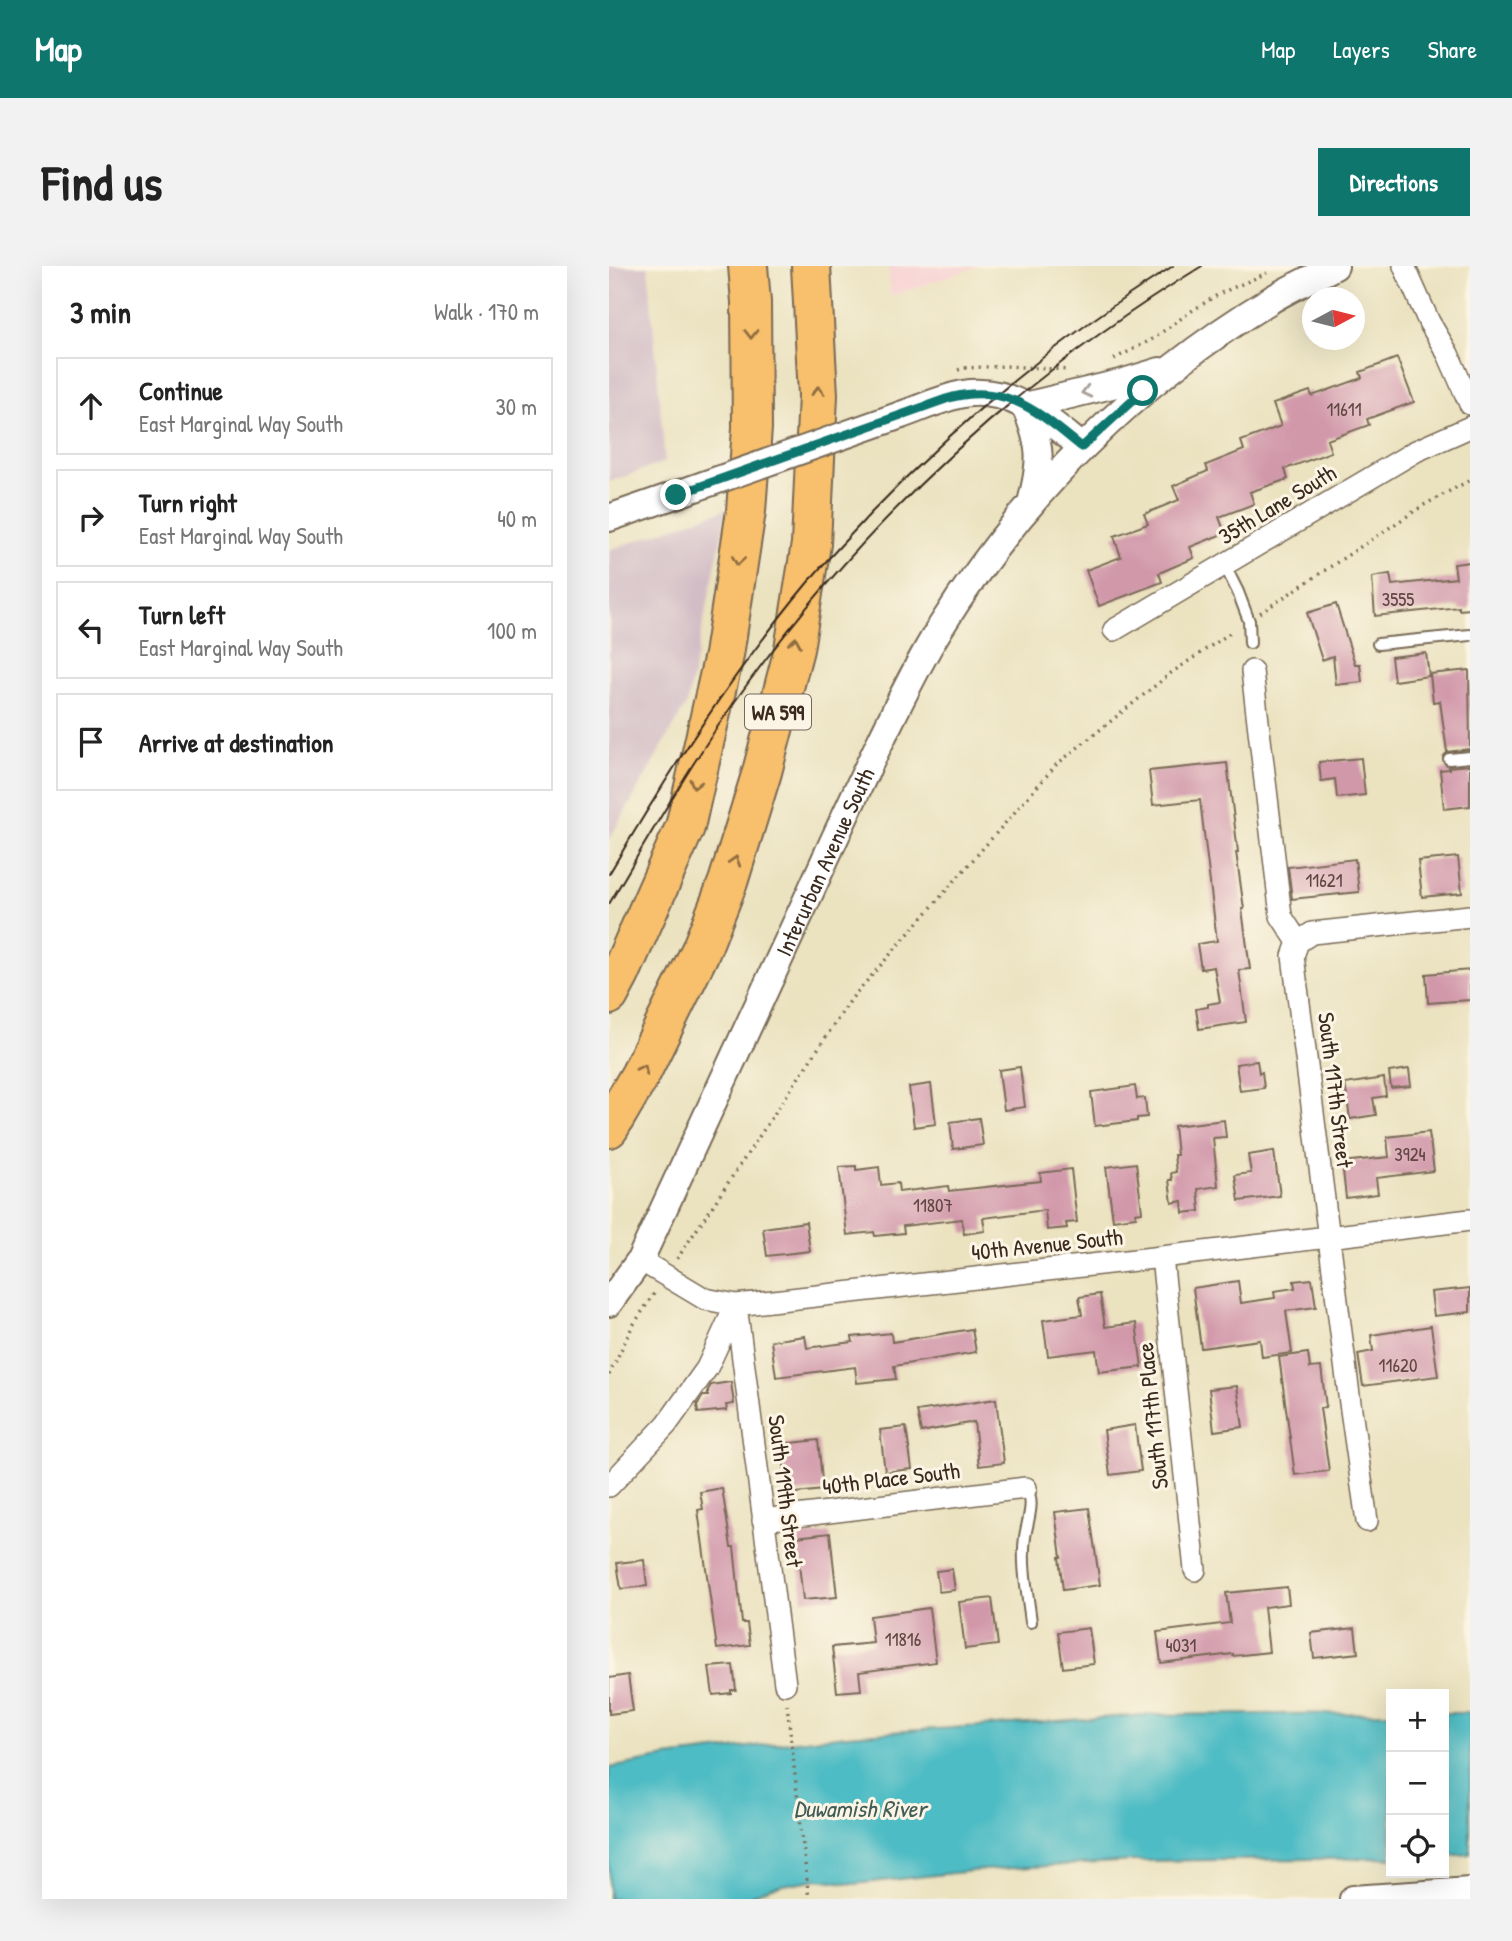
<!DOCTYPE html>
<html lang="en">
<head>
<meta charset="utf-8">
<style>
  body { margin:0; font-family:"Patrick Hand",sans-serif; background:#f2f2f2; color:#222 }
  .controls { position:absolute; right:21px; bottom:21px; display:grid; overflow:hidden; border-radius:0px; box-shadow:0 7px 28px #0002 }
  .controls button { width:63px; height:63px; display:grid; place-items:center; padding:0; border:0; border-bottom:2px solid #e0e0e0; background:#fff; color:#222; font:35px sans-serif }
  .compass { position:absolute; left:693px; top:21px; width:63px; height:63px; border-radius:50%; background:#fff; box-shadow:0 7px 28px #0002; rotate:83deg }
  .stop { position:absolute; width:21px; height:21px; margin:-16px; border:5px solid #0f766e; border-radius:50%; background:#fff }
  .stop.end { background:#0f766e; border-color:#fff; box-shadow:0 2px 7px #0008 }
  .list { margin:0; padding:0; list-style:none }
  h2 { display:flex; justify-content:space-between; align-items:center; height:91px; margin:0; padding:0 28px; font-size:30px }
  h2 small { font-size:23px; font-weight:400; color:#767676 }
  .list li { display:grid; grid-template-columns:46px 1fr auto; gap:21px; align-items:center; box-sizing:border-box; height:98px; margin:0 14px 14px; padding:0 14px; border:2px solid #e0e0e0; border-radius:0px }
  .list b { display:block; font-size:26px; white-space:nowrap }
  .list p { margin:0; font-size:23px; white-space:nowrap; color:#767676 }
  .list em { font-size:23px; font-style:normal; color:#767676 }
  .icon { flex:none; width:38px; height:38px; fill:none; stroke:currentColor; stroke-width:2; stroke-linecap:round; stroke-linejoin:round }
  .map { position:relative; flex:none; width:861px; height:1633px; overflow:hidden; border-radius:0px }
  header { display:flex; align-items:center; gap:42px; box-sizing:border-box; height:98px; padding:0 35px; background:#0f766e; color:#fff }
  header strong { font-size:33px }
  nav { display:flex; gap:38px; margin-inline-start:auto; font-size:24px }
  .intro { display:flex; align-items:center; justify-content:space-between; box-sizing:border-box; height:168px; padding:0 42px }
  h1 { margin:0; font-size:49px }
  .button { padding:18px 32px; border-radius:0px; background:#0f766e; color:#fff; font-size:24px; font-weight:700 }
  main { display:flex; gap:42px; padding:0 42px }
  aside { flex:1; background:#fff; border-radius:0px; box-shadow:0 7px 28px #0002 }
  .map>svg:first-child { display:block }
  .built { fill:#f7cfd2 }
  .industrial { fill:#d2bdc6 }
  .water { fill:#4ebcc4; stroke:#447371; stroke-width:2 }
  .building { fill:#d198aa }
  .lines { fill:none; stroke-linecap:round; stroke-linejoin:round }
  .service-casing { stroke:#796a57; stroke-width:14 }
  .minor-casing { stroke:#796a57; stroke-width:24 }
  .tertiary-casing { stroke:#796a57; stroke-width:30 }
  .motorway-casing { stroke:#796a57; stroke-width:42 }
  .path { stroke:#796a57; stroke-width:3.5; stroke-dasharray:2 5; stroke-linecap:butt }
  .service { stroke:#fff; stroke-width:10 }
  .minor { stroke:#fff; stroke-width:21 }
  .tertiary { stroke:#fff; stroke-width:26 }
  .motorway { stroke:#f8bf6c; stroke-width:38 }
  .tram { stroke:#3b2a1e; stroke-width:2 }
  .tertiary-bridge-casing { stroke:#796a57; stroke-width:30; stroke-linecap:butt }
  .tertiary-bridge { stroke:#fff; stroke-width:26 }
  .oneway { stroke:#906d41 }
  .oneway2 { stroke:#a79f9a }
  .route { stroke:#0f766e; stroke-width:9 }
  .labels { text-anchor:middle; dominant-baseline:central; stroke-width:6; stroke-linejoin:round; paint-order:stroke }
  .number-label { font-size:19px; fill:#604641 }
  .shield { fill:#fcf5e5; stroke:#75675a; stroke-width:2 }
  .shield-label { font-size:21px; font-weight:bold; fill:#3b2a1e }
  .street-label { font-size:23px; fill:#3b2a1e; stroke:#fcf5e5 }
  .water-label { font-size:24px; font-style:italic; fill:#425d58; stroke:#fcf5e5 }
</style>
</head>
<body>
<header>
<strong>Map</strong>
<nav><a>Map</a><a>Layers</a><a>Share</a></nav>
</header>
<div class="intro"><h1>Find us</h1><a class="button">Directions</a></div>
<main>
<aside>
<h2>3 min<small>Walk · 170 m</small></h2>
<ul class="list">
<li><svg class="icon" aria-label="ahead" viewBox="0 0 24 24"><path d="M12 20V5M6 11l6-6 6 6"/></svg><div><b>Continue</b><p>East Marginal Way South</p></div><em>30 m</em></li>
<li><svg class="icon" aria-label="right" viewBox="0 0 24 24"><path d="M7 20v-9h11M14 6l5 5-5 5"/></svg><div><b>Turn right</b><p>East Marginal Way South</p></div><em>40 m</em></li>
<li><svg class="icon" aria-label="left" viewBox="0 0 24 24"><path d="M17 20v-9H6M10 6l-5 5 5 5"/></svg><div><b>Turn left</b><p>East Marginal Way South</p></div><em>100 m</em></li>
<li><svg class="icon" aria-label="arrive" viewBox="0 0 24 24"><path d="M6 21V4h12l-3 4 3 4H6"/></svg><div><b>Arrive at destination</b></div></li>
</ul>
</aside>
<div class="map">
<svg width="861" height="1633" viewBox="0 0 861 1633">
  <rect width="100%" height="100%" fill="#fcf5e5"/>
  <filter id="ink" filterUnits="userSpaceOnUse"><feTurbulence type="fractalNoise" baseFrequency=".0143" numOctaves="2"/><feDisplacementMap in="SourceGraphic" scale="14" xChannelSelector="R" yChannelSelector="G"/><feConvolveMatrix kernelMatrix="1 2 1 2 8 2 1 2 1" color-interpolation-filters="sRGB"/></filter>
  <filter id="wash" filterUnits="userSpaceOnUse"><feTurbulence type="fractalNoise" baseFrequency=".00686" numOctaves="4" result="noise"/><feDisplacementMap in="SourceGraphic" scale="28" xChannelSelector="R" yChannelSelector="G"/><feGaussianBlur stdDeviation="1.57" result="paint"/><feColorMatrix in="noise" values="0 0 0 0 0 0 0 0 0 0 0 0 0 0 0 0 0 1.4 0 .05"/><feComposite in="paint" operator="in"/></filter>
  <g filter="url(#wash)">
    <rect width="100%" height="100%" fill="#ebe2c0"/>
    <path class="built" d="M279 0H370L282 30Z"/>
    <path class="industrial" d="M0 0H39L56 196 0 216Z
      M118 243 78 437 0 574V284Z"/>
    <path class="water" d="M782 1447V1592L525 1595 372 1604 245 1618 209 1613 163 1621 133 1633H0V1502L57 1491 237 1469 536 1449Z
      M835 1447H861V1588L835 1590Z"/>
    <g id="blocks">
      <path class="building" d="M788 92 805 136 758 153 760 159 718 174 722 186 676 203 679 213 641 226 645 238 610 251 616 267 581 281 585 292 550 307 553 316 490 340 477 304 512 291 505 270 539 258 535 248 570 234 564 220 599 205 597 199 635 184 632 175 672 160 664 138 701 125 703 130 753 112 751 106Z
        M861 296V343L850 344V341L766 350 763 311 781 308 783 319 847 312 845 298Z
        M727 338 746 398H751L753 416 727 419 724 390 713 394 698 347Z
        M817 387 820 410 785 415 782 391Z
        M860 404 861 483 838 486 831 435 824 436 821 408Z
        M752 492 756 529 728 532 726 513 712 515 710 496Z
        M618 497 629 586H627L635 643H633L641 703 630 704 637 756 590 763 587 743 599 741V738L611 736 605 701 592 703 588 678 608 675 591 534 544 539 540 505Z
        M861 499V540L835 543 831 504 840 503 839 501Z
        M849 591 853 627 813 631 809 595Z
        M746 593 750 626 683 633 679 601Z
        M861 704V734L819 737 817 708Z
        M648 795 650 807 653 806 655 822 631 825 627 798Z
        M411 801 416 841 395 844 390 804Z
        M800 803 802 820 782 822 780 806Z
        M775 812 777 830 764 832 767 849 741 853 736 818Z
        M322 818 327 858 305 861 300 821Z
        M526 820 528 833 536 832 538 851 528 852V855L486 860 482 826Z
        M370 852 374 879 344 883 341 856Z
        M615 854 617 871 604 872 609 920 589 923 591 945 574 947 573 935 563 937 560 914H563L562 907 567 906 565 889H568L565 860Z
        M820 866 825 905 767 912 769 928 737 932 733 896 780 891 778 871Z
        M665 885 671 930 630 935 626 909 642 907 639 889Z
        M527 897 533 946 526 947 527 951 504 954 497 901Z
        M247 900V904L270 901 272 919 289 917 290 926 339 920 340 925 432 915 431 907 462 903 468 956 457 957 458 962 438 964 436 944 374 952 376 965 355 968 353 953 294 960 295 967 266 970 265 966 238 969 230 901Z
        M197 956 201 985 158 990 154 962Z
        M703 1013 707 1041 677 1045 683 1087 653 1091 651 1074 592 1082 584 1022 629 1015 632 1037 666 1032 665 1025 686 1022 685 1015Z
        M861 1022V1046L825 1050 822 1026Z
        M491 1028 496 1061 527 1057 533 1101 490 1106 487 1084 439 1090 434 1054 473 1049 470 1031Z
        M822 1060 829 1110 754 1120 749 1088 764 1085 762 1069Z
        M363 1063 367 1086 285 1100 287 1113 248 1117 246 1101 167 1111 162 1075 196 1070 198 1082 244 1076 243 1071 282 1067 283 1076Z
        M699 1087 701 1102 712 1101 717 1141 711 1142 720 1205 686 1209 670 1091Z
        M122 1116 125 1138 117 1139 118 1144 89 1147 88 1139 94 1130H99V1124L102 1119Z
        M628 1120 634 1161 605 1165 600 1123Z
        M387 1133 395 1197 370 1200 365 1156 312 1166 308 1145Z
        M526 1159 532 1205 501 1209 495 1164Z
        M297 1161 303 1203 276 1206 271 1164Z
        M209 1174 214 1224 178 1228 173 1178Z
        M113 1222 122 1281H125L133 1357H138L141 1379 108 1383 89 1244 94 1243 91 1226Z
        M480 1242 491 1319 454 1324 450 1291H452L446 1246Z
        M221 1267 228 1331 194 1334 187 1271Z
        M35 1294 38 1320 12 1323 8 1297Z
        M343 1303 346 1324 330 1326 327 1305Z
        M678 1321 680 1338 655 1341 660 1386 624 1390V1388L552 1397 548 1366 621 1357 617 1327Z
        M383 1332 389 1379 356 1383 350 1336Z
        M320 1342 327 1396 250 1406 252 1424 228 1426 223 1381 264 1377 261 1350Z
        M480 1362 485 1398 454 1402 449 1366Z
        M746 1362 749 1387 705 1392 702 1367Z
        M124 1399 127 1424H122V1427L104 1429 100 1401Z
        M19 1409 24 1445 0 1448V1412Z"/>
    </g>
  </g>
  <g filter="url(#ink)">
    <use href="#blocks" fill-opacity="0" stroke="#796a57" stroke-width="2"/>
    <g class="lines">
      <g class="service-casing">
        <path id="service" d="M616 300 629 326 640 355 641 377
          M769 378 861 369
          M840 493 861 491
          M417 1222C427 1235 418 1256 416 1271 412 1299 419 1329 422 1356"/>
      </g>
      <g class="minor-casing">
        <path id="minor" d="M795 0 820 56 839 88 861 138
          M505 364 807 185 861 161
          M643 405 672 650 689 676 684 690 741 1137 758 1255
          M689 676 703 667 861 650
          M553 991 586 1304
          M31 994 96 1033 127 1039 544 992 861 954
          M127 1039 176 1418
          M0 1220 58 1158 98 1102 126 1041
          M154 1254 417 1222"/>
      </g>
      <g class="tertiary-casing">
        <g id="tertiary">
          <path d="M416 140 515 116 551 105"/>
          <path d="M416 140C433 181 433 194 422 237"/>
          <path d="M292 149C312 142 333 132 354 128 402 120 438 153 473 181"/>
          <path d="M0 252 69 228"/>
          <path id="s1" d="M0 1037 31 994C87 873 143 752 199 631 223 578 247 525 273 472 291 435 309 397 331 362 414 229 526 116 660 35 681 22 704 12 726 0"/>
          <path d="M744 1633 861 1625"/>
        </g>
      </g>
      <g class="motorway-casing">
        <path id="motorway" d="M0 729 11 708 76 561 115 389 137 245 143 162 142 36 139 0
          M0 862 31 809 92 684 119 616 153 506 185 383 202 278 209 129 202 0"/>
      </g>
      <path class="path" d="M505 93 542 74 584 44 612 27 658 7
        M349 104 355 102 397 100 460 104
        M651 347 815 239 861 214
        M68 993 243 732 447 499 562 407 624 365
        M0 1109 23 1061 46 1026
        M178 1438 200 1633"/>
      <use href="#service" class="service"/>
      <use href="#minor" class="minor"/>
      <use href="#tertiary" class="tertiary"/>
      <use href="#motorway" class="motorway"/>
      <path class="tram" d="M0 608C60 506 124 406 200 315 219 292 241 270 261 248 352 153 453 70 564 0
        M0 638C45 562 89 485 142 413 264 247 417 108 593 0"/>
      <g class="tertiary-bridge-casing">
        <path id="tertiary-bridge" d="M69 228 292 149"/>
      </g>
      <use href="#tertiary-bridge" class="tertiary-bridge"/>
    </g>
    <defs><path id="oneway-chevron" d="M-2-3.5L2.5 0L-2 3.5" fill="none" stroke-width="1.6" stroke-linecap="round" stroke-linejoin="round" transform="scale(1.75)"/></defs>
    <g class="oneway">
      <use href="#oneway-chevron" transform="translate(142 68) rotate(90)"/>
      <use href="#oneway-chevron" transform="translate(209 125) rotate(-91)"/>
      <use href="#oneway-chevron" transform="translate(129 295) rotate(99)"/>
      <use href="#oneway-chevron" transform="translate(186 376) rotate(-80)"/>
      <use href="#oneway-chevron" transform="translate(86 518) rotate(103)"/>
      <use href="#oneway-chevron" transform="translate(126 595) rotate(-73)"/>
      <use href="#oneway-chevron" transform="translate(34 803) rotate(-63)"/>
    </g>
    <use class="oneway2" href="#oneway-chevron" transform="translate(477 126) rotate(166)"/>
  </g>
  <g class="lines" filter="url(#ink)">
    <path class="route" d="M67 229 337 133C397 115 429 146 473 181L534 125"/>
  </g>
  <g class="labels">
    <g class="number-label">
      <text x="735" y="143">11611</text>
      <text x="789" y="333">3555</text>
      <text x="715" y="614">11621</text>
      <text x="801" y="888">3924</text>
      <text x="324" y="939">11807</text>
      <text x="789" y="1099">11620</text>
      <text x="294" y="1373">11816</text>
      <text x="572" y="1379">4031</text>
    </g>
    <rect class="shield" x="136" y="428.5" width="66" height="35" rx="5"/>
    <g class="shield-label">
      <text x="169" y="446">WA 599</text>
    </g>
    <g class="street-label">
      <text transform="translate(668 238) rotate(-31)">35th Lane South</text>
      <text stroke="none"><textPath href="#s1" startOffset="492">Interurban Avenue South</textPath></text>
      <text transform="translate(727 824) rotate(83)">South 117th Street</text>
      <text transform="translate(438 978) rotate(-6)">40th Avenue South</text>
      <text transform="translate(543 1150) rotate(-96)">South 117th Place</text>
      <text transform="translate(282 1212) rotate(-7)">40th Place South</text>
      <text transform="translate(177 1225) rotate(83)">South 119th Street</text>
    </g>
    <g class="water-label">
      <text x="251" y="1542">Duwamish River</text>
    </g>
  </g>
</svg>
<div class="controls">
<button>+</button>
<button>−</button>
<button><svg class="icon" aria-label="locate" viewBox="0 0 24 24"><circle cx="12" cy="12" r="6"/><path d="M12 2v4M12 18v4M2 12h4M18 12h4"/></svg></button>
</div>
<svg class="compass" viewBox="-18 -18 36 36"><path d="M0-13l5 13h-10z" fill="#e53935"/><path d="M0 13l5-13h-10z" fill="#767676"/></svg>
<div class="stop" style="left:534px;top:125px"></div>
<div class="stop end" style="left:67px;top:229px"></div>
</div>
</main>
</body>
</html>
